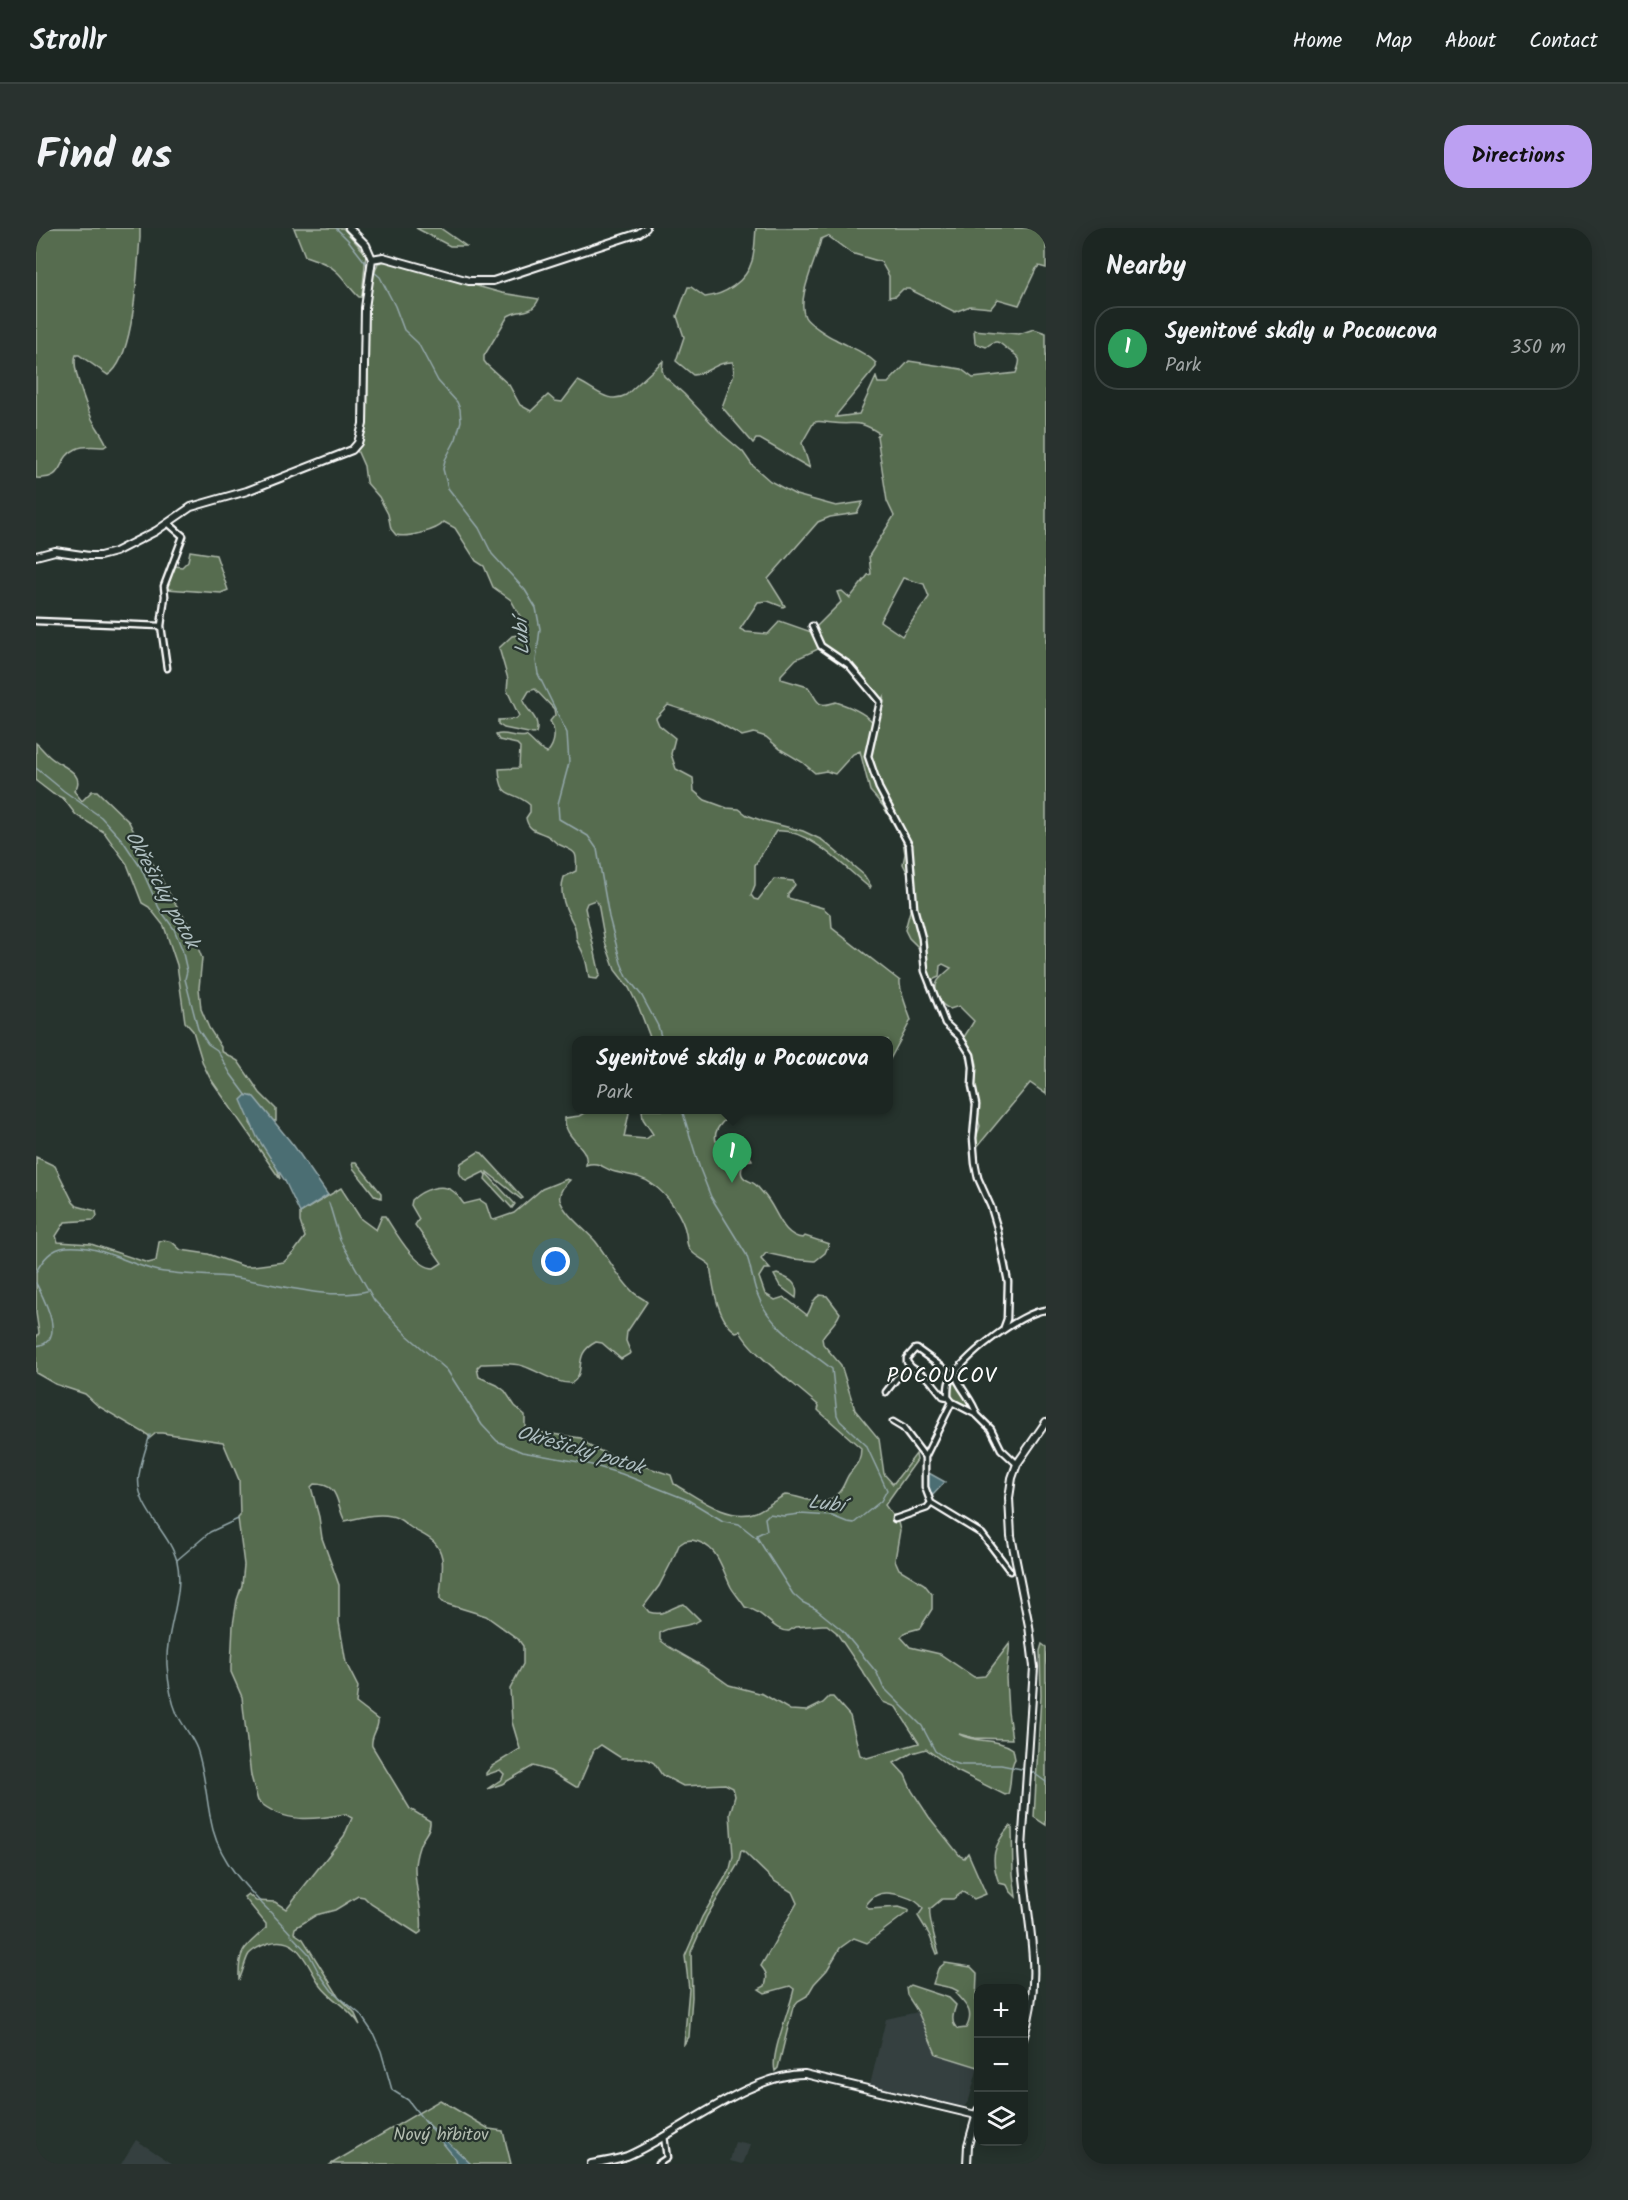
<!DOCTYPE html>
<html lang="en">
<head>
<meta charset="utf-8">
<style>
  body { margin:0; font-family:Kalam,sans-serif; background:#29322f; color:#f1f3f6 }
  .controls { position:absolute; right:18px; bottom:18px; display:grid; overflow:hidden; border-radius:12px; box-shadow:0 3px 15px #0003 }
  .controls button { width:54px; height:54px; display:grid; place-items:center; padding:0; border:0; border-bottom:2px solid #3a4340; background:#1c2622; color:#f1f3f6; font:30px sans-serif }
  .you { position:absolute; left:520px; top:1034px; width:21px; height:21px; margin:-15px; border:4px solid #fff; border-radius:50%; background:#1a73e8; box-shadow:0 0 0 9px #1a73e833 }
  .badge { display:grid; place-items:center; width:39px; height:39px; border-radius:50%; background:#bca0f2; color:#fff; font-size:20px; font-weight:700 }
  .pin { position:absolute; translate:-50% -50px; filter:drop-shadow(0 2px 3px #0008) }
  .pin::after { content:''; position:absolute; top:32px; width:21px; height:18px; background:inherit; clip-path:polygon(0 0,100% 0,50% 100%) }
  .popup { position:absolute; left:536px; top:808px; width:321px; height:78px; box-sizing:border-box; display:grid; place-content:center; border-radius:12px; background:#1c2622; filter:drop-shadow(0 2px 4px #0005); font-size:20px; white-space:nowrap; color:#a0a5a5 }
  .popup b { font-size:22px; color:#f1f3f6 }
  .popup::after { content:''; position:absolute; left:50%; top:100%; margin-left:-12px; border:12px solid transparent; border-top-color:#1c2622 }
  .list { margin:0; padding:0; list-style:none }
  h2 { display:flex; justify-content:space-between; align-items:center; height:78px; margin:0; padding:0 24px; font-size:26px }
  h2 small { font-size:20px; font-weight:400; color:#a0a5a5 }
  .list li { display:grid; grid-template-columns:39px 1fr auto; gap:18px; align-items:center; box-sizing:border-box; height:84px; margin:0 12px 12px; padding:0 12px; border:2px solid #3a4340; border-radius:24px }
  .list b { display:block; font-size:22px; white-space:nowrap }
  .list p { margin:0; font-size:20px; white-space:nowrap; color:#a0a5a5 }
  .list em { font-size:20px; font-style:normal; color:#a0a5a5 }
  .icon { flex:none; width:33px; height:33px; fill:none; stroke:currentColor; stroke-width:2; stroke-linecap:round; stroke-linejoin:round }
  .map { position:relative; flex:none; width:1010px; height:1936px; overflow:hidden; border-radius:24px }
  header { display:flex; align-items:center; gap:36px; box-sizing:border-box; height:84px; padding:0 30px; background:#1c2622; border-bottom:2px solid #3a4340 }
  header strong { font-size:28px }
  nav { display:flex; gap:33px; margin-inline-start:auto; font-size:21px }
  .intro { display:flex; align-items:center; justify-content:space-between; box-sizing:border-box; height:144px; padding:0 36px }
  h1 { margin:0; font-size:42px }
  .button { padding:15px 27px; border-radius:24px; background:#bca0f2; color:#111; font-size:21px; font-weight:700 }
  main { display:flex; gap:36px; padding:0 36px }
  aside { flex:1; background:#1c2622; border-radius:24px; box-shadow:0 3px 15px #0003 }
  .map>svg:first-child { display:block }
  .built { fill:#364141 }
  .green { fill:#576c50; stroke:#abb6a8; stroke-width:1.5; fill-rule:evenodd }
  .water { fill:#4c6e73; stroke:#94a8ab; stroke-width:1.5 }
  .lines { fill:none; stroke-linecap:round; stroke-linejoin:round }
  .stream { stroke:#94a8ab; stroke-width:1.5 }
  .street-casing { stroke:#fff; stroke-width:9 }
  .secondary-casing { stroke:#fff; stroke-width:10 }
  .street { stroke:#26332d; stroke-width:4.5 }
  .secondary { stroke:#26332d; stroke-width:6 }
  .labels { text-anchor:middle; dominant-baseline:central; stroke-width:4.5; stroke-linejoin:round; paint-order:stroke }
  .park-label { font-size:18px; fill:#b3bdb0; stroke:#26332d }
  .water-label { font-size:20px; font-style:italic; fill:#aebec0; stroke:#26332d }
  .quarter-label { font-size:21px; letter-spacing:1.5px; fill:#fff; stroke:#26332d }
</style>
</head>
<body>
<header>
<strong>Strollr</strong>
<nav><a>Home</a><a>Map</a><a>About</a><a>Contact</a></nav>
</header>
<div class="intro"><h1>Find us</h1><a class="button">Directions</a></div>
<main>
<div class="map">
<svg width="1010" height="1936" viewBox="0 0 1010 1936">
  <rect width="100%" height="100%" fill="#26332d"/>
  <filter id="ink" filterUnits="userSpaceOnUse"><feTurbulence type="fractalNoise" baseFrequency=".0167" numOctaves="2"/><feDisplacementMap in="SourceGraphic" scale="12" xChannelSelector="R" yChannelSelector="G"/><feConvolveMatrix kernelMatrix="1 2 1 2 8 2 1 2 1" color-interpolation-filters="sRGB"/></filter>
  <g filter="url(#ink)">
    <path class="built" d="M882 1784 900 1826 942 1839 933 1872 928 1879 834 1857 850 1791Z
      M100 1912 137 1936H85Z
      M699 1914 714 1917 707 1936 694 1933Z"/>
    <path class="green" d="M0 0H104V10C101 40 99 131 72 147L43 127H40C35 139 51 179 56 191 61 200 67 208 71 217L68 219C59 219 48 217 40 221 19 231 31 252 0 250Z
      M258 0H307L330 26 326 69H323C314 61 309 51 300 43 292 35 280 32 269 28Z
      M380 0H404L430 18H414Z
      M720 0H1010V40L1003 38 1000 41 983 77 962 71 955 80 934 78 919 84 873 61H867L860 68 853 69V48L845 34 815 25 792 8 785 11C781 31 760 70 769 89 772 95 792 108 799 111 813 119 828 123 840 135V139L801 186 800 189 823 186 840 149 842 155H852L873 133 925 141 937 150 980 145C987 128 983 130 971 121 962 113 960 111 950 119L939 115 938 102 983 106 998 101 1010 105V866L994 855 941 919 940 910 944 898 942 891 943 879 938 856 941 836 939 829 928 809 938 793 923 778 914 781C907 778 903 774 901 767 896 754 906 748 915 740L907 736 904 738 903 749 896 752 891 741 886 736 882 719 873 710 869 702 874 683V667L872 646 867 636 869 626 867 613 847 578 834 563 824 523 817 526 799 546 790 543 779 545 766 534 744 521 730 509 718 505 706 508 676 491 632 477 620 490 623 497 639 510 635 526 640 541 657 550 658 563 669 572 691 580 703 581 711 587 727 593 767 603 786 612 828 647 835 658 834 660C810 641 773 600 740 603L719 637V657L715 667 718 671 722 672 738 651 757 653 759 657 752 666V670L787 680 795 687 796 700 864 753C863 762 872 783 875 792L852 835V812H615L603 780 593 760 579 742 569 714 562 675 559 672 551 675 549 680 564 747 561 751 553 750C551 736 549 727 542 715 539 710 541 702 538 697 530 682 522 666 528 649L540 643C542 621 538 624 522 616 518 614 515 609 510 607 500 603 492 602 490 590L494 584V577C475 560 465 574 463 541L483 540 484 519 481 516 463 512 460 507C469 503 480 511 490 508 497 513 504 523 511 525 520 515 520 503 514 493L519 487 518 481 499 461 493 463 487 473C492 485 505 490 500 505L497 506 468 500 462 496V492L480 491 483 488 471 462 472 451 463 420 476 408 487 406 490 399 475 372 457 359 448 338 440 333 419 300 408 294C401 303 371 310 360 307L355 301 352 286 343 269 330 254 328 238 321 222C340 198 327 102 333 66 334 57 339 43 342 35L351 33 466 65 503 71C495 88 486 80 472 88L448 128V133L451 137 473 157 484 177 495 183 512 167 519 173 526 174 542 153C559 160 571 177 590 167L627 133 626 142 628 148 648 166 687 207 707 224 716 237 734 253 760 267 800 278 827 274 821 285 794 289 782 294 732 351 749 378 747 379 732 373 722 374 704 401 710 404 732 406 744 393 775 404 805 374 801 364 806 363 814 370 832 347 835 346 833 328 858 288 851 273 841 208 843 205C820 190 821 198 797 195 791 195 785 192 778 194L766 215 774 240 724 211H720L717 215 686 179 698 146 697 134C681 133 672 146 657 147L640 133 648 109 641 88 652 59H655L669 69C688 67 710 54 716 33 719 23 719 10 720 0ZM867 350 888 356 893 369 866 408 844 393ZM782 421 817 445 842 474 848 468 841 499C832 486 816 479 800 474 779 481 783 473 772 459L745 451V447L760 431Z
      M154 323 180 327 192 362 185 365 131 361V356L139 338 146 339 152 333Z
      M0 515C6 520 12 529 18 532 28 539 51 547 38 563L46 573 56 563H61L93 594 105 618 115 632 131 662 154 699 166 730 163 760 165 781 173 800 185 819V823L202 833 224 865 240 881V893L234 892 217 869 214 895 241 938 244 951 174 850 167 836 157 803 149 794 141 737 128 698 113 679 106 675 91 636 68 604 40 587 27 570 17 566 0 553Z
      M553 882H591L593 885 588 909 610 911 617 906 607 891 606 882H681L692 888C686 895 677 902 680 913L688 914 695 922 699 921 703 915C706 922 714 927 716 932L709 933C706 938 704 942 706 947 708 953 717 953 721 958 725 963 730 968 733 973 742 986 748 1009 767 1010L769 1008 793 1016 789 1025 779 1033 757 1031 730 1025 725 1031 734 1041H728L723 1049 729 1066 739 1072 748 1069 771 1087C776 1080 775 1072 784 1067L791 1068 804 1085C800 1096 792 1100 786 1110L787 1116 805 1137 819 1182 843 1211 848 1246 857 1256 880 1226 881 1232 849 1277 856 1287H860L864 1302 859 1332 863 1341 888 1356 896 1366V1381L884 1400 870 1404 865 1409 874 1419 904 1426 938 1449 949 1448 974 1415 970 1450 972 1484 976 1511 938 1510 923 1506C940 1516 959 1509 977 1521L979 1531C973 1539 976 1555 972 1566L969 1567 919 1542 890 1521 876 1525 858 1535 869 1547 876 1563 893 1589 924 1628 928 1630 932 1625 950 1666 938 1671 927 1664 917 1671H906L894 1681C892 1689 900 1715 903 1725L901 1726 893 1706 882 1688 887 1681C882 1670 852 1661 841 1667 836 1669 833 1673 830 1677L833 1681 863 1679 872 1682V1684L831 1715 818 1710 804 1720 791 1742 778 1756 771 1768 762 1773 757 1779 742 1840 739 1843C734 1827 754 1781 758 1761L754 1758 729 1765 723 1761 729 1758C732 1749 731 1745 725 1738L761 1675 756 1664 738 1653 707 1623H705L702 1636 671 1688 655 1724 656 1769 653 1809 648 1816 653 1761 649 1728 666 1689 694 1641 697 1628 694 1586 699 1568 697 1560 689 1556 647 1558 626 1547 618 1535 613 1532 605 1530H585L565 1517 558 1522 542 1559H540L514 1543 497 1538 466 1556 451 1561 466 1551 468 1546 464 1542 450 1547V1545L456 1538 484 1521 476 1494 474 1461 487 1436V1418L482 1411 450 1388 408 1375 404 1371C404 1357 408 1344 406 1330 402 1310 387 1308 374 1299 367 1294 363 1289 355 1288 339 1285 324 1290 309 1293 299 1275 305 1256 278 1256L275 1259 283 1289 286 1310 303 1357V1394L310 1435 322 1459 320 1475 342 1492C343 1501 334 1508 336 1518L374 1581 394 1593C395 1601 389 1607 385 1614 382 1621 380 1629 379 1637 378 1660 388 1683 385 1704L382 1706 335 1676 328 1669 322 1668 299 1682 280 1687 259 1700 258 1705 267 1711 303 1769 318 1784 324 1797C314 1780 296 1773 285 1758 271 1738 263 1706 233 1715 227 1717 218 1721 213 1726 209 1732 207 1744 203 1752 202 1720 209 1720 230 1700V1696L208 1669 212 1666 220 1673 239 1674 250 1681 308 1608 316 1590 309 1586C277 1592 249 1596 222 1573L215 1548 206 1469 195 1444V1438L197 1397 201 1372 206 1357 208 1337 202 1290 204 1288 203 1252 187 1214 126 1205H120L114 1210 112 1207 62 1178 49 1166 19 1156 0 1145V1110L3 1105 0 1085V929L19 938 37 974 41 978 60 983 61 988 58 992 29 994 20 1008 22 1014 55 1016 112 1035 120 1033 123 1014 128 1012 136 1014 145 1022 172 1026 207 1038H217L248 1034 258 1024 269 1009 264 994V985L305 960 325 991 340 1002 346 988H349C359 1003 379 1040 398 1040L406 1035 379 997 383 991 375 977 376 972C386 962 406 954 418 964 422 967 425 973 428 976L444 972 450 976 455 991 458 992 478 985 506 961 531 951 534 952C529 957 522 964 524 972 529 987 550 1002 560 1014 572 1030 582 1049 596 1063 600 1068 606 1069 611 1074L591 1104 590 1113 595 1125 585 1131 566 1115 560 1114C535 1127 552 1143 536 1155 519 1156 503 1143 487 1138 475 1134 457 1136 445 1136L441 1140 443 1149 461 1157 469 1163 479 1178 489 1187V1201L494 1203 545 1210 555 1219 574 1227 635 1247 638 1256C661 1269 693 1295 720 1284 731 1279 739 1272 749 1267 767 1267 786 1284 802 1265 808 1260 809 1251 814 1245 821 1236 825 1232 825 1220L784 1184 782 1182 783 1178C762 1158 715 1126 704 1103L700 1104C681 1092 677 1058 674 1037 668 1031 657 1028 653 1020 650 1015 651 1010 650 1006 647 988 631 966 616 956 604 947 589 947 576 943 566 939 561 933 550 937 554 917 528 913 529 890L543 888ZM656 1312C683 1317 685 1340 695 1359 699 1366 705 1372 709 1379 729 1383 737 1404 753 1403L759 1399 786 1397H791L800 1404 847 1474 860 1479 883 1515 831 1530 824 1527 814 1488 797 1469H793L787 1475 771 1483 754 1482 727 1466 693 1457 666 1438 633 1419 624 1412V1405C635 1396 651 1401 664 1392L648 1376C634 1379 628 1389 613 1384L608 1378 623 1358 636 1333 643 1317 649 1313Z
      M442 924 446 925 487 970 485 971 451 944V946L479 976 476 980 449 951 450 947 448 944 430 953C423 947 422 944 425 935Z
      M316 934H320L345 965V970L339 968 317 940Z
      M741 1046C754 1051 763 1055 760 1070L744 1058 738 1047Z
      M916 1154 922 1156 938 1182 917 1173 914 1161Z
      M1006 1416 1010 1419V1597L998 1589 1005 1468 1004 1423Z
      M974 1598 976 1599 977 1646 980 1669 974 1663 971 1657 963 1655C954 1631 957 1617 974 1598Z
      M909 1735 935 1739 941 1745 940 1774 942 1782V1839L900 1826 882 1784 871 1767 870 1760 874 1757 913 1770 920 1777C917 1786 914 1795 922 1801L930 1800C939 1784 930 1777 920 1766L922 1763 916 1760 897 1756 902 1741Z
      M404 1872 453 1901 467 1903 475 1936H295Z"/>
    <path class="water" d="M210 867 218 869 258 918 292 967 264 985 249 953 221 909 205 872Z
      M891 1244 909 1254 896 1268 894 1266 890 1254Z
      M387 1891 435 1936H421L420 1931Z"/>
    <g class="lines">
      <path class="stream" d="M300 0 312 12 332 38
        M338 44 344 49 359 78 368 102 382 115 402 153 421 174 424 181 425 193 420 211 409 232 407 241 412 260 443 300 456 326 489 362 500 380 504 401 500 433 502 446 531 505 533 535 522 576 523 591 552 608 561 621 573 689 585 735 591 749 606 768 622 798 626 812
        M0 540 28 563 65 589 87 613 105 640 123 680 138 701 146 721 151 743 149 751 162 801 172 816 181 822 194 845 211 868
        M646 882 664 941 675 969 710 1026C716 1040 716 1056 723 1070 735 1101 771 1121 796 1141L801 1187 804 1193 830 1217 851 1262 845 1273 818 1295 811 1294 796 1288 764 1286 748 1288 733 1286 729 1290 731 1302 721 1307 722 1311 757 1366 766 1374 780 1381 806 1402 841 1445 847 1459 886 1498 899 1523 913 1533 925 1537H965L990 1542
        M293 975 304 1012 338 1072 372 1108 411 1142 446 1197 461 1213 486 1224 549 1235 586 1246 652 1272 687 1293 703 1296 722 1311
        M0 1044C7 1031 15 1021 30 1019 63 1016 91 1036 122 1043 146 1047 171 1047 195 1049 235 1054 291 1073 331 1063
        M0 1055C8 1071 32 1114 0 1118
        M114 1207C110 1220 105 1234 103 1247 98 1279 133 1303 141 1333 149 1367 129 1402 131 1437 132 1452 135 1472 141 1486 147 1498 156 1508 161 1521 170 1547 170 1575 177 1602 189 1646 226 1673 255 1706
        M141 1332 174 1304 202 1291
        M995 1543 1010 1554
        M256 1708 273 1726 283 1745 296 1763 324 1786 337 1805 345 1823 356 1862 372 1872 386 1890"/>
      <g class="street-casing">
        <path id="street" d="M0 393 125 398
          M776 398 785 418 813 437 844 474 832 528 843 560 873 617 878 680 886 710 889 743 909 795 923 808 935 827 937 839 936 858 940 877 937 910 939 935 942 950 955 979 961 999 972 1054 971 1091 967 1102
          M131 440 125 398 129 368 128 358 147 308 132 295
          M875 1139 871 1134V1130L879 1121H881L910 1142 919 1146C923 1160 936 1170 941 1187
          M850 1164 860 1151 875 1139 894 1152 907 1168 912 1169
          M916 1174 889 1229V1259L895 1275 946 1306 974 1343
          M857 1194 867 1200 889 1229
          M981 1236 965 1221 955 1201 941 1187 916 1174 912 1169C912 1164 912 1159 913 1155 922 1132 986 1083 1010 1082
          M859 1291 891 1280 895 1275
          M622 1936 631 1930 628 1908"/>
      </g>
      <g class="secondary-casing">
        <path id="secondary" d="M336 31 347 29 433 53H457L603 5 610 0
          M0 328 19 323 53 328H64L79 324 120 303 155 279 211 263 316 222 322 215 327 196 329 80 336 31 330 17 313 0
          M987 1811C1010 1740 988 1690 986 1620L998 1439 993 1398 975 1308 973 1270 976 1250 981 1236 1010 1194
          M555 1936C567 1934 579 1932 591 1928 641 1907 714 1845 769 1846L940 1887
          M931 1936 932 1917 942 1882"/>
      </g>
      <use href="#street" class="street"/>
      <use href="#secondary" class="secondary"/>
    </g>
  </g>
  <g class="labels">
    <g class="park-label">
      <text x="405" y="1907">Nový hřbitov</text>
    </g>
    <g class="water-label">
      <text transform="translate(487 409) rotate(-93)">Lubí</text>
      <text transform="translate(125 662) rotate(61)">Okřešický potok</text>
      <text transform="translate(544 1223) rotate(16)">Okřešický potok</text>
      <text transform="translate(790 1277) rotate(7)">Lubí</text>
    </g>
    <g class="quarter-label">
      <text x="906" y="1148">POCOUCOV</text>
    </g>
  </g>
</svg>
<div class="controls">
<button>+</button>
<button>−</button>
<button><svg class="icon" aria-label="layers" viewBox="0 0 24 24"><path d="M12 4l9 5-9 5-9-5zM3 14l9 5 9-5"/></svg></button>
</div>
<div class="you"></div>
<div class="pin badge" style="left:696px;top:955px;background:#2e9e5b">1</div>
<div class="popup"><b>Syenitové skály u Pocoucova</b>Park</div>
</div>
<aside>
<h2>Nearby<small></small></h2>
<ul class="list">
<li><span class="badge" style="background:#2e9e5b">1</span><div><b>Syenitové skály u Pocoucova</b><p>Park</p></div><em>350 m</em></li>
</ul>
</aside>
</main>
</body>
</html>
